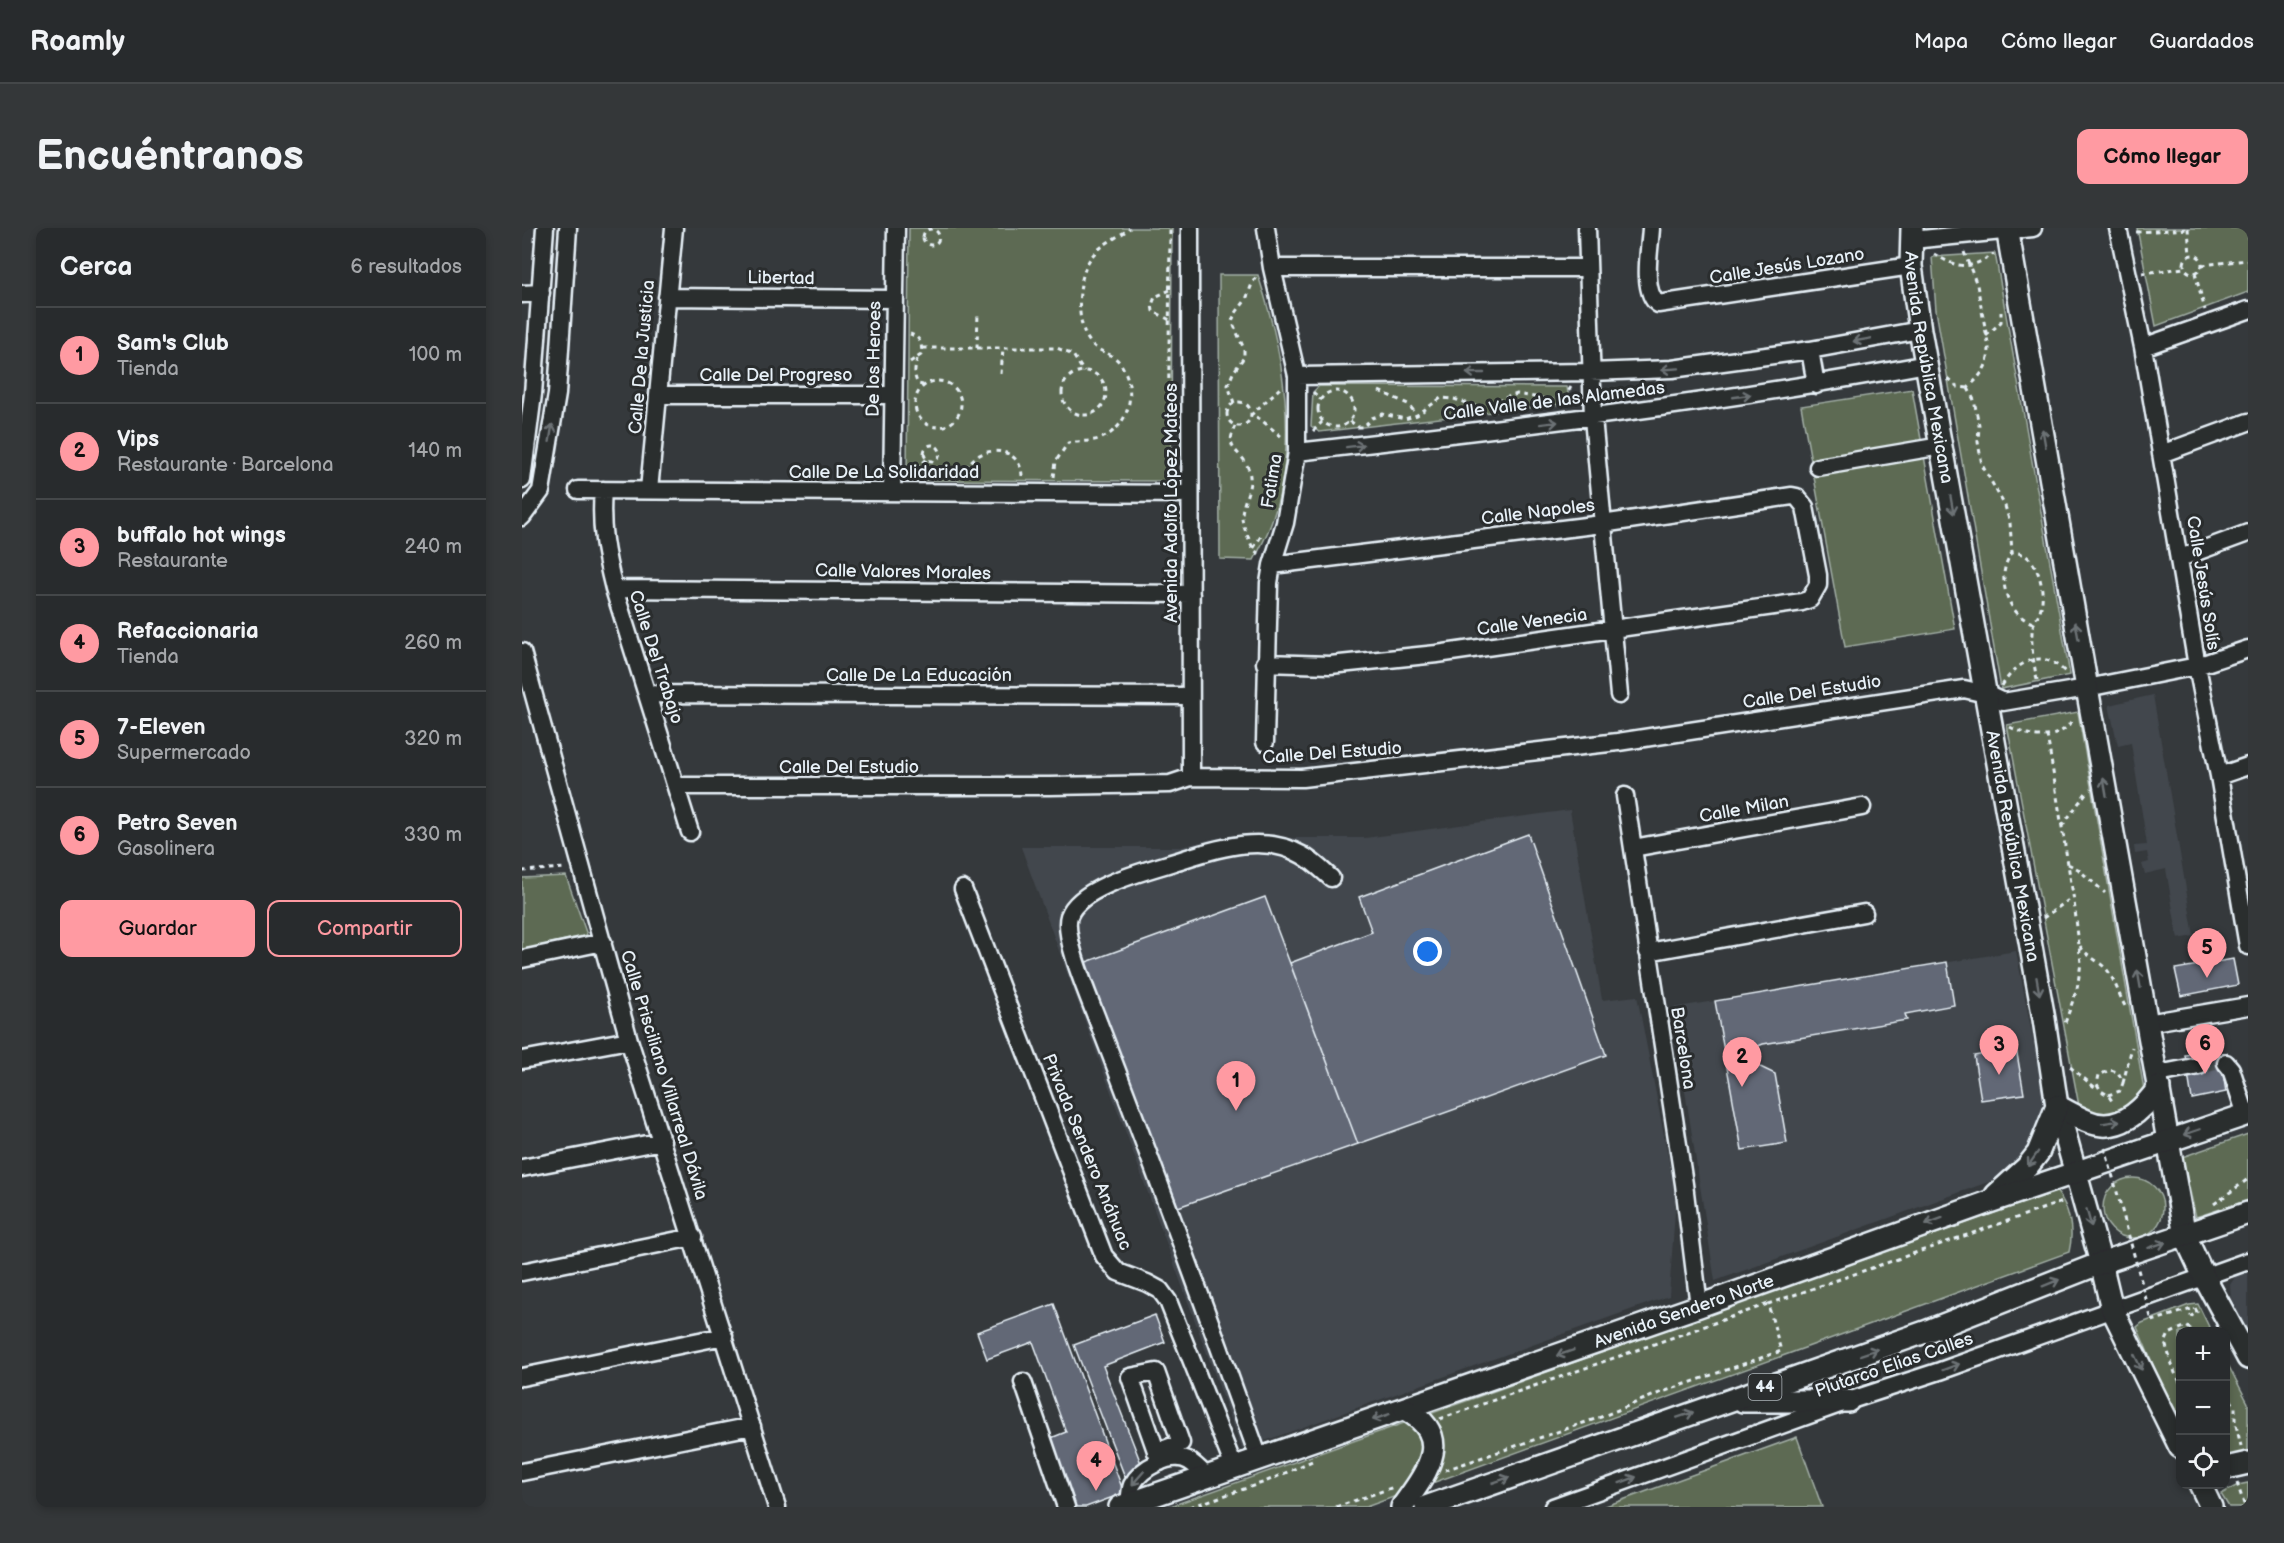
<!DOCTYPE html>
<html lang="es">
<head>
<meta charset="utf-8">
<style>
  body { margin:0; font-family:"Balsamiq Sans",sans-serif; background:#343739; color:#f1f3f6 }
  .controls { position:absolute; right:18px; bottom:18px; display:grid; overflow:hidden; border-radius:12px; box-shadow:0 3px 9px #0003 }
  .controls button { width:54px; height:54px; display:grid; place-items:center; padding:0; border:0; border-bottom:2px solid #444749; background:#282b2d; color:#f1f3f6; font:30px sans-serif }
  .you { position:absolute; left:906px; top:724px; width:21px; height:21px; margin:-15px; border:4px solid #fff; border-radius:50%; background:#1a73e8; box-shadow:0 0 0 9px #1a73e833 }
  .badge { display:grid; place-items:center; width:39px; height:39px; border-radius:50%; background:#ff9aa2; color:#111; font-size:20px; font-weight:700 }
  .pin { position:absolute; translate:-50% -50px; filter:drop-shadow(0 2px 3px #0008) }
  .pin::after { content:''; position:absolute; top:32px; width:21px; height:18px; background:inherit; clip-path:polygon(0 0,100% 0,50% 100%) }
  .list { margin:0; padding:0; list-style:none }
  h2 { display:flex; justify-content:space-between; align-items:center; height:78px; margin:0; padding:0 24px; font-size:26px }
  h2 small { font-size:20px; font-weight:400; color:#a5a7aa }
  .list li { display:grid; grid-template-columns:39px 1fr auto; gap:18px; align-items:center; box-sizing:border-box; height:96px; padding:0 24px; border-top:2px solid #444749 }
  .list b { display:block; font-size:22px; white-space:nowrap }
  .list p { margin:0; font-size:20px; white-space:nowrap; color:#a5a7aa }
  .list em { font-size:20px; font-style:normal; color:#a5a7aa }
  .actions { display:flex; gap:12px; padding:18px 24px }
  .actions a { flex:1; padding:14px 0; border:2px solid #ff9aa2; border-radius:12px; text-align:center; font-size:21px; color:#ff9aa2 }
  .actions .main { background:#ff9aa2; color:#111 }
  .icon { flex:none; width:33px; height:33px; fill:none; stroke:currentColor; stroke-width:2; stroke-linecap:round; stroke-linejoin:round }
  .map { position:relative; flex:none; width:1726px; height:1279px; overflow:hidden; border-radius:12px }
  header { display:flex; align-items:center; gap:36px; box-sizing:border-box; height:84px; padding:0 30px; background:#282b2d; border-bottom:2px solid #444749 }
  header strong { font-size:28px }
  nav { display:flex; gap:33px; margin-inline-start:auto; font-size:21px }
  .intro { display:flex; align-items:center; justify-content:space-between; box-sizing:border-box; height:144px; padding:0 36px }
  h1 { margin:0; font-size:42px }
  .button { padding:15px 27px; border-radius:12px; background:#ff9aa2; color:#111; font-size:21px; font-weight:700 }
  main { display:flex; gap:36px; padding:0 36px }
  aside { flex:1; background:#282b2d; border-radius:12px; box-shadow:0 3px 9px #0003 }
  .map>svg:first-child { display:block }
  .built { fill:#42474d }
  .green { fill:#5d6b53; stroke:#a2aea6; stroke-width:1.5 }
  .building { fill:#626876; stroke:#e8f1f8; stroke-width:1.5 }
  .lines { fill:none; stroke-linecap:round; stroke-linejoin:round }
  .minor-tunnel { stroke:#505558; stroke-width:16; stroke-dasharray:16 8; stroke-linecap:butt }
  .minor-casing { stroke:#e8f1f8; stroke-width:21 }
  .major-casing { stroke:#e8f1f8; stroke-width:26 }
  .path { stroke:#e8f1f8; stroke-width:3; stroke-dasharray:4.5 4.5; stroke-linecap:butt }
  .minor { stroke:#2a2d2e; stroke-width:16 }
  .major { stroke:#2a2d2e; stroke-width:21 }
  .path-bridge { stroke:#e8f1f8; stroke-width:3; stroke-dasharray:4.5 4.5; stroke-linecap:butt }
  .oneway { stroke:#6c7275 }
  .labels { text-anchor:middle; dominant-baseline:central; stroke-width:6; stroke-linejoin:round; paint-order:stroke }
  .shield { fill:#2a2d2e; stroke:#afb6bb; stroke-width:1.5 }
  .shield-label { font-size:16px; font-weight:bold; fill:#e8f1f8 }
  .street-label { font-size:18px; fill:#e8f1f8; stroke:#2a2d2e }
</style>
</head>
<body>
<header>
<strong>Roamly</strong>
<nav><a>Mapa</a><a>Cómo llegar</a><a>Guardados</a></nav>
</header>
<div class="intro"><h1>Encuéntranos</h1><a class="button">Cómo llegar</a></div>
<main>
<aside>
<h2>Cerca<small>6 resultados</small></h2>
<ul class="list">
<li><span class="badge">1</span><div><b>Sam's Club</b><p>Tienda</p></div><em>100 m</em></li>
<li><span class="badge">2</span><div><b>Vips</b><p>Restaurante · Barcelona</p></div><em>140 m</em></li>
<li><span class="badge">3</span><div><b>buffalo hot wings</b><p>Restaurante</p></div><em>240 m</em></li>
<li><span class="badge">4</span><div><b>Refaccionaria</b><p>Tienda</p></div><em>260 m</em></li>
<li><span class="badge">5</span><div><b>7-Eleven</b><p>Supermercado</p></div><em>320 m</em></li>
<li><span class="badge">6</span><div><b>Petro Seven</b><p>Gasolinera</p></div><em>330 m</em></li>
</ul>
<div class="actions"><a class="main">Guardar</a><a>Compartir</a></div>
</aside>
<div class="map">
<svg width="1726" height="1279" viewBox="0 0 1726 1279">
  <rect width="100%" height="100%" fill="#35393c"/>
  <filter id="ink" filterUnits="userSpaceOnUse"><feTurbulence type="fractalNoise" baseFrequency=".0167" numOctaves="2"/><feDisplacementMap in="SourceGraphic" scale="12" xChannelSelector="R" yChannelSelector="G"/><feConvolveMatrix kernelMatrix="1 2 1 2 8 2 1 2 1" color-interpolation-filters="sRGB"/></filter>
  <g filter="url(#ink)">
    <path class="built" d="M1631 467 1672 708 1656 711 1644 641 1623 646 1620 636 1627 634 1625 624 1613 626 1612 618 1625 617 1609 515 1596 518 1587 477Z
      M1048 582 1080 772 1115 768 1154 969 1147 1068 720 1221 499 619H659L694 610H843Z
      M1494 723 1525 884 1521 902 1491 945 1193 1053 1150 780Z
      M1726 1041V1104L1709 1070 1708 1057 1715 1046Z"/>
    <path class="green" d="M387 0H650L649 253 385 252Z
      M1615 0H1726V64L1634 98Z
      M1473 25 1548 447 1479 461 1414 82 1410 29Z
      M697 47H736C761 123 777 213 751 290 747 304 739 318 732 332L698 331Z
      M797 158 1045 159 1048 175 797 204 789 198 791 164Z
      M1390 161 1433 401 1323 419 1279 178Z
      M1556 484 1623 867 1618 875 1582 890 1557 878 1485 497Z
      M44 648 65 707 0 722V650Z
      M1726 906V972L1674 989 1660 929Z
      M1581 980a30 30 0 1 1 60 0a30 30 0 1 1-60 0Z
      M1534 963C1548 979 1552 1004 1547 1024L844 1279H646Z
      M1676 1076 1689 1103 1658 1104V1188L1644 1167 1615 1099 1620 1095 1667 1077Z
      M1704 1133 1726 1175V1226L1704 1233Z
      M1275 1209 1300 1279H1081Z
      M1726 1255V1279H1707L1699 1266 1716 1257Z"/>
    <path class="building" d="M1006 606 1084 827 836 916 768 735 850 704 837 669Z
      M743 669 836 916 656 979 559 736Z
      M1711 731 1716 757 1659 768 1653 741Z
      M1425 734 1432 777 1383 786 1385 792 1241 816 1229 821 1232 836 1253 846 1265 915 1220 922 1193 773Z
      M1494 820 1502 866 1459 872 1452 828Z
      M1697 821 1704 864 1670 871 1663 827Z
      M532 1076 602 1265 564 1279H554L529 1210 544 1204 511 1114 465 1131 455 1104Z
      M633 1087 643 1114 581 1138 622 1243 603 1249 552 1117Z"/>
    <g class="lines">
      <path class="minor-tunnel" d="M1677 838 1698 833 1704 835"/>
      <g class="minor-casing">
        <path id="minor" d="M668 0 669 549
          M1065 0 1071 190 1097 467
          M1129 0C1128 20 1119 63 1136 76L1389 38
          M1596 0 1621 119 1675 438 1697 548 1726 718
          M1390 12 1511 0
          M750 40H1065
          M0 66 19 65
          M145 69 373 71
          M1621 119 1726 82
          M1288 122 1294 157
          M775 148 1068 144 1150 141 1288 122 1398 102
          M136 167H371
          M775 224C986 200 1196 175 1405 136
          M1639 226 1726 194
          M1296 239 1419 218
          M0 252 11 166 23 0
          M56 262 668 266
          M81 262C78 299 83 325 92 361L168 604
          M127 262 152 0
          M370 263 374 0
          M0 289 19 263 35 166 46 0
          M1658 330 1726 305
          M92 361 669 366
          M0 424 107 812 255 1279
          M743 435 808 437 915 426 1280 374 1288 371 1296 357V347L1283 279 1275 269 1270 268 1080 296 750 337
          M126 466 668 468
          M743 514 747 355 750 337 763 295 775 224V148L750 40 744 0
          M1697 548 1726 538
          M154 558H527L648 556 669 549 780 550 1096 514 1442 461 1464 466 1481 474 1565 460 1675 438 1726 421
          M1103 568 1162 956 1177 1078
          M1111 620 1340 579
          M441 661 582 1028 596 1044 625 1055 638 1062 646 1073 712 1239
          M1126 724 1342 685
          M0 731 81 714
          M1625 795 1726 778
          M0 832 107 812
          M1704 835 1709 841 1724 887
          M1636 846 1677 838
          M0 940 140 913
          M0 1044 171 1009
          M0 1149 202 1108
          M501 1154 544 1279
          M634 1224 659 1215 634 1144 608 1149 638 1234
          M737 1230C685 1085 633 940 577 796 569 774 540 709 547 688 558 657 632 641 662 631 699 619 743 606 780 627 791 633 800 642 809 650
          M0 1244 230 1198
          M607 1275C608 1269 608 1262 610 1257 619 1240 649 1223 667 1233 674 1237 680 1244 685 1249
          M1031 1279 1326 1173 1418 1143 1726 1033"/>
      </g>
      <g class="major-casing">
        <g id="major">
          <path id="s1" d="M1390 0 1389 38 1398 102 1522 791 1535 878 1579 1035 1590 1081 1658 1219"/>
          <path d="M1485 0 1565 460 1663 1008 1682 1049 1726 1130"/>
          <path d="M1535 878C1545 883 1555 889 1565 893 1596 907 1621 882 1637 859"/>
          <path d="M1474 967 1505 939 1516 925 1535 878"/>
          <path d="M1221 1173H1326"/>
          <path d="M1704 1240 1726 1235"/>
          <path d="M1678 1256 1689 1279"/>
          <path id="s2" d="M598 1279 1177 1078 1467 974 1726 886"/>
          <path d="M880 1279C905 1244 933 1209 883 1181"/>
          <path d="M904 1279 1403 1104 1579 1035 1726 985"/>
        </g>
      </g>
      <path class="path" d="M1666 0 1668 28
        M401 9a8 8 0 1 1 16 0a8 8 0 1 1-16 0Z
        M1614 4 1666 1
        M1442 24 1455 57 1467 120C1467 139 1458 148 1446 160
        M1412 26C1437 41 1447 42 1472 26
        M1662 36a9 9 0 1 1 18 0a9 9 0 1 1-18 0Z
        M1680 37 1726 32
        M1620 45 1663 40
        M1673 45 1683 82
        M648 62 633 69 630 77 631 83 648 92
        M1464 108 1479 94V84
        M401 120H535L551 127 562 144
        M455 120 456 84
        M395 131C393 141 391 147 396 156L401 157
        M388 134 399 127C401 116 398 109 388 106
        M540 165a22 22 0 1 1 44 0a22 22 0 1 1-44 0Z
        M479 146 481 120
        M1426 151 1436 159 1446 160
        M393 176a23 23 0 1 1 46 0a23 23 0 1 1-46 0Z
        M1049 159 1043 169 1050 174
        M758 160 729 187 738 191 760 209
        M1093 160 1098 163 1115 165
        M1446 160 1452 172 1457 197 1456 214 1460 237 1483 278 1488 295 1490 325
        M796 181a18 18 0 1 1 36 0a18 18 0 1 1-36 0Z
        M857 163 886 176 895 187
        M1124 163 1137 158
        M791 164 798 171
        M705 186a12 12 0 1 1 24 0a12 12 0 1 1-24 0Z
        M712 175 706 157 711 145 722 129V121L710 93C714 82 719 80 724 71 728 63 729 55 735 48
        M828 193 836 199H841L850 190 861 186 883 191 895 187 919 170 932 171 956 179 995 166 1029 172 1043 169
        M713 198C701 226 721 220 727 243 732 259 719 275 720 290 721 300 728 312 731 321
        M791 203 800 194
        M402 225a8 8 0 1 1 16 0a8 8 0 1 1-16 0Z
        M388 247 405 231
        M441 249C449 214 500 215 500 249
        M532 249 534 233 546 215C556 213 567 214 577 211 609 200 616 160 598 135 590 124 576 125 568 114 553 95 555 51 568 31 577 17 595 10 608 0
        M646 250 648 0
        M737 326 731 321 741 305
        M1511 395C1484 387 1473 346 1490 325 1514 321 1524 360 1519 379 1517 389 1510 394 1510 405 1509 421 1512 436 1515 452
        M1480 458C1490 440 1512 422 1533 436 1537 438 1541 442 1545 445
        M1488 499C1509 510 1536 515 1551 491
        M1525 507 1552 673 1559 735 1555 761 1542 798
        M1540 598 1564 565
        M1546 636 1556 641 1583 665
        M0 643 43 640
        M1521 690 1551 669
        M1558 718C1565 729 1578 733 1586 743 1593 753 1597 767 1603 778
        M1548 839 1575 861
        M1601 855 1610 819
        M1586 867 1598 863 1601 855 1596 844 1588 842 1577 847 1575 856 1579 863 1586 867 1592 876
        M1692 976 1726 951
        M1630 1093 1673 1080 1675 1084 1668 1089
        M1658 1154 1653 1145 1643 1115 1647 1106 1664 1098 1673 1104
        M1704 1164 1713 1179V1193L1719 1218
        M918 1191 1246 1076
        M923 1242 1079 1189 1135 1166 1259 1123 1246 1076 1543 973
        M1715 1255 1723 1279
        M668 1279 743 1254 790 1233
        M814 1279 872 1259"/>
      <use href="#minor" class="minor"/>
      <use href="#major" class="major"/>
      <path class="path-bridge" d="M1583 920 1630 1093"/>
    </g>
    <defs><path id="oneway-shaft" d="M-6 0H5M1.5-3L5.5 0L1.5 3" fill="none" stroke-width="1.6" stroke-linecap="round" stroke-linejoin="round" transform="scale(1.5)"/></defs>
    <g class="oneway">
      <use href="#oneway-shaft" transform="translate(1340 112) rotate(170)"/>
      <use href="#oneway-shaft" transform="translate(1148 141) rotate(176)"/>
      <use href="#oneway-shaft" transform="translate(953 145) rotate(180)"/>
      <use href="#oneway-shaft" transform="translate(1220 168) rotate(-8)"/>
      <use href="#oneway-shaft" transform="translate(1027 195) rotate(-7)"/>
      <use href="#oneway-shaft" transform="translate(29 205) rotate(-81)"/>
      <use href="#oneway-shaft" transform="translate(1522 210) rotate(-100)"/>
      <use href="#oneway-shaft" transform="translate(833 218) rotate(-7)"/>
      <use href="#oneway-shaft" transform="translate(1430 277) rotate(80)"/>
      <use href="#oneway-shaft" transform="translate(1555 403) rotate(-100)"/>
      <use href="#oneway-shaft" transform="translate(1583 559) rotate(-100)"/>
      <use href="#oneway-shaft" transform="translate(1617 751) rotate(-100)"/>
      <use href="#oneway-shaft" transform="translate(1516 758) rotate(80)"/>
      <use href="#oneway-shaft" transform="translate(1589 894) rotate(-9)"/>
      <use href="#oneway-shaft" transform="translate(1670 904) rotate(162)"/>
      <use href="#oneway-shaft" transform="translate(1511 931) rotate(125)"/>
      <use href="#oneway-shaft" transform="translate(1567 990) rotate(74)"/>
      <use href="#oneway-shaft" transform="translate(1412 993) rotate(160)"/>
      <use href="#oneway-shaft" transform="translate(1635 1017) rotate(-18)"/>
      <use href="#oneway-shaft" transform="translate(1529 1055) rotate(-22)"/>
      <use href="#oneway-shaft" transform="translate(1347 1124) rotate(-19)"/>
      <use href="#oneway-shaft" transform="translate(1043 1125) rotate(161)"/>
      <use href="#oneway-shaft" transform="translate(1616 1134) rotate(64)"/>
      <use href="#oneway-shaft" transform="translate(1429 1139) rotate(-20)"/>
      <use href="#oneway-shaft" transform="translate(1163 1187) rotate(-19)"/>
      <use href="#oneway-shaft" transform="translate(859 1189) rotate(161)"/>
      <use href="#oneway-shaft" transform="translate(616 1250) rotate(131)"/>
      <use href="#oneway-shaft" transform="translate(979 1252) rotate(-19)"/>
      <use href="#oneway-shaft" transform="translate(1106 1252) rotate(-20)"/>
    </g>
  </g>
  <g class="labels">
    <rect class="shield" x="1226.5" y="1146" width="33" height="26" rx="4.5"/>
    <g class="shield-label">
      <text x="1243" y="1159">44</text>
    </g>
    <g class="street-label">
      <text transform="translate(1265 38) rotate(-9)">Calle Jesús Lozano</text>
      <text transform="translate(259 50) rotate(1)">Libertad</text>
      <text transform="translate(120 129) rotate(-85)">Calle De la Justicia</text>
      <text transform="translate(352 131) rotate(-89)">De los Heroes</text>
      <text stroke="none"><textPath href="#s1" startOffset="141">Avenida República Mexicana</textPath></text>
      <text x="254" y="147">Calle Del Progreso</text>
      <text transform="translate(1032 173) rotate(-7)">Calle Valle de las Alamedas</text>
      <text x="362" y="244">Calle De La Solidaridad</text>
      <text transform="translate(750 253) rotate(-81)">Fatima</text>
      <text transform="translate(649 275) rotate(-90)">Avenida Adolfo López Mateos</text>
      <text transform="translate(1016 284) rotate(-7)">Calle Napoles</text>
      <text transform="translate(381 344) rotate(1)">Calle Valores Morales</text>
      <text transform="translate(1681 355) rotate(81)">Calle Jesús Solís</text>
      <text transform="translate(1010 394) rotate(-8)">Calle Venecia</text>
      <text transform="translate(134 429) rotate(72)">Calle Del Trabajo</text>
      <text x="397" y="447">Calle De La Educación</text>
      <text transform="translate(1290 464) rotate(-9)">Calle Del Estudio</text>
      <text transform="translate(810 525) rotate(-4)">Calle Del Estudio</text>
      <text x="327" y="539">Calle Del Estudio</text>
      <text transform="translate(1222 581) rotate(-10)">Calle Milan</text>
      <text stroke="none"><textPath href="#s1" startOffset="627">Avenida República Mexicana</textPath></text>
      <text transform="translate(1161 820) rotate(81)">Barcelona</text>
      <text transform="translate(142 847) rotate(73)">Calle Prisciliano Villarreal Dávila</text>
      <text transform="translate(565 924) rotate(68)">Privada Sendero Anáhuac</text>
      <text stroke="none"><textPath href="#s2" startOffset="597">Avenida Sendero Norte</textPath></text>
      <text transform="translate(1372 1137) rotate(-19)">Plutarco Elias Calles</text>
    </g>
  </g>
</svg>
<div class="controls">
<button>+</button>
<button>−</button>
<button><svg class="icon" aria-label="locate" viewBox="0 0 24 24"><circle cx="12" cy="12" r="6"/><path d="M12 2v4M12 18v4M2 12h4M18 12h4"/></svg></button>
</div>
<div class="you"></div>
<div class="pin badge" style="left:714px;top:883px">1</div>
<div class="pin badge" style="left:1220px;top:859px">2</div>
<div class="pin badge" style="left:1477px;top:847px">3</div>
<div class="pin badge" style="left:574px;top:1263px">4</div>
<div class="pin badge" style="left:1685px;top:750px">5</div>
<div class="pin badge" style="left:1683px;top:846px">6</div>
</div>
</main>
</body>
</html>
